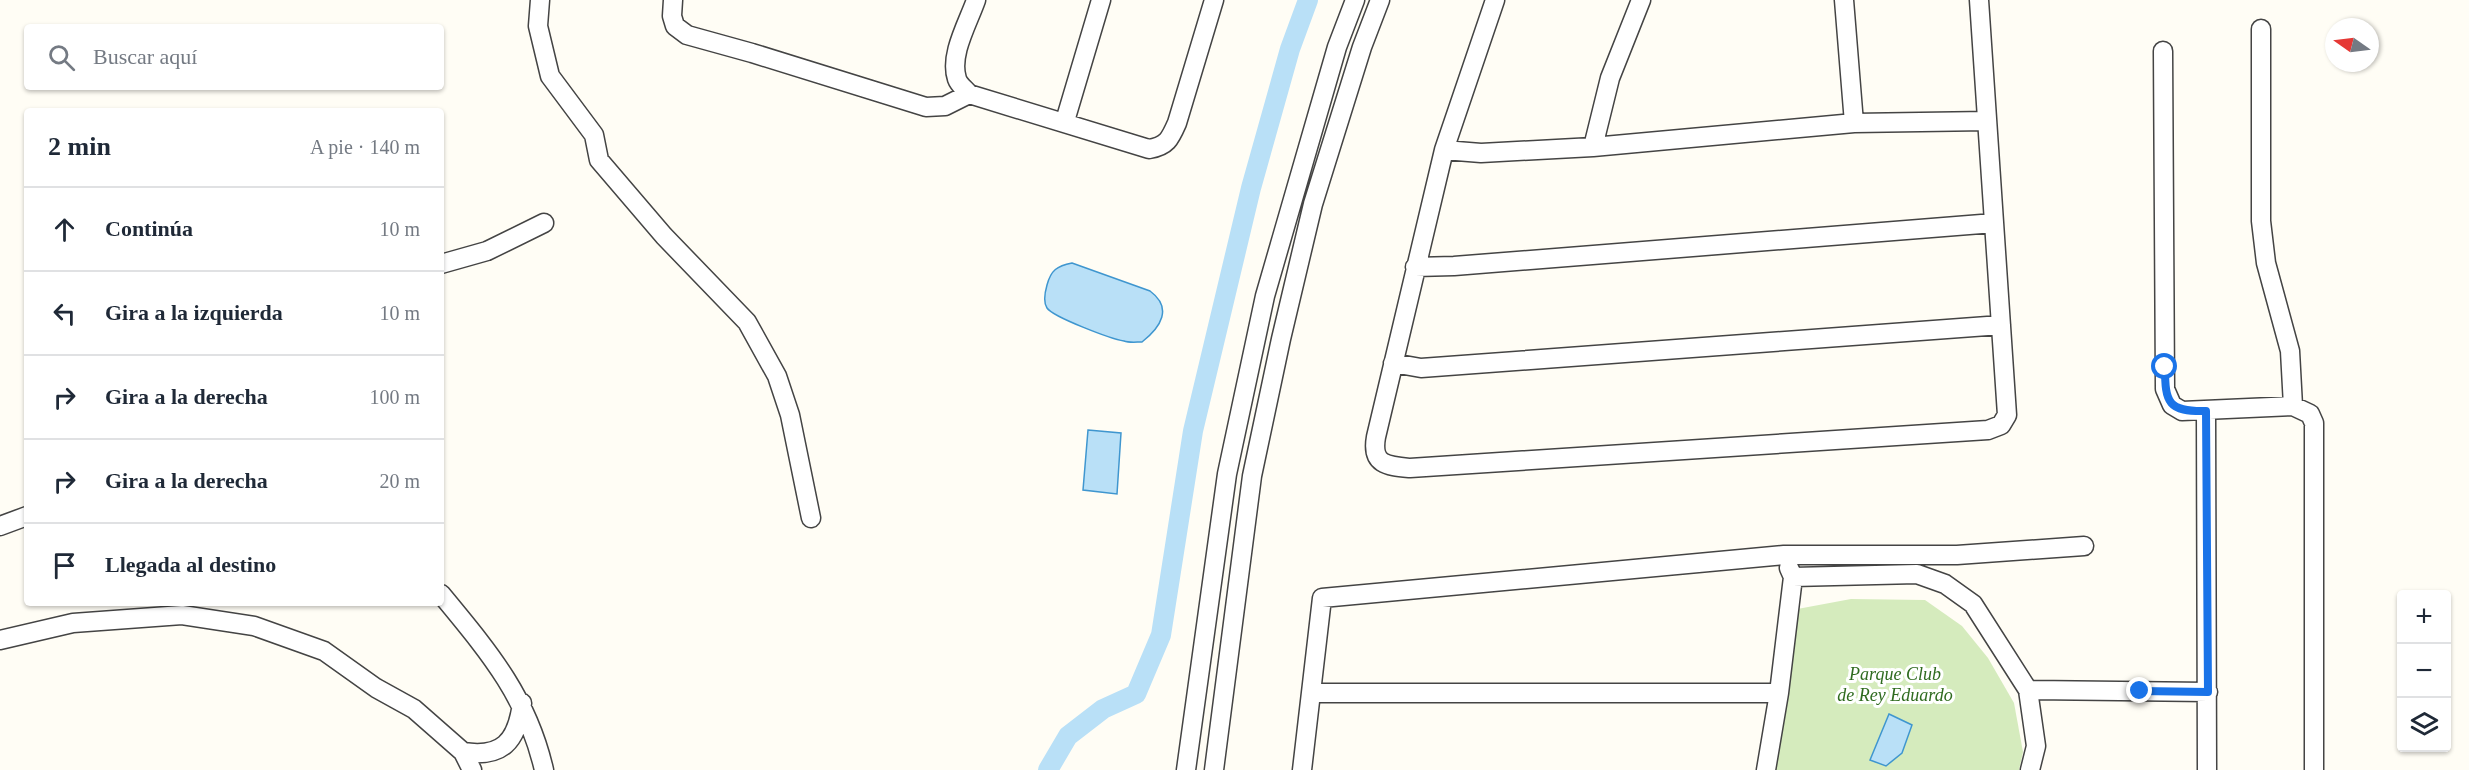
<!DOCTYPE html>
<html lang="es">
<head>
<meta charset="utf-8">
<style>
  body { margin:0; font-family:"Times New Roman",serif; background:#f6f6f7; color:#1f2937 }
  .controls { position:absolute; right:18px; bottom:18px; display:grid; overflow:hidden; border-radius:6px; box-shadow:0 2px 4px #0004 }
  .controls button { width:54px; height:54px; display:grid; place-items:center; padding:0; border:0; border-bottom:2px solid #e0e1e3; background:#fff; color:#1f2937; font:30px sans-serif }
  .compass { position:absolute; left:2325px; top:18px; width:54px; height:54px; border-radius:50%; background:#fff; box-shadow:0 2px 4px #0004; rotate:284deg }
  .stop { position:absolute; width:18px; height:18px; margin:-14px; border:4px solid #1a73e8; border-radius:50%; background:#fff }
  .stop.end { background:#1a73e8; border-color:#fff; box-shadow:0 2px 6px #0008 }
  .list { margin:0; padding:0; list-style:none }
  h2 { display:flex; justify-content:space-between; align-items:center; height:78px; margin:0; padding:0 24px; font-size:26px }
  h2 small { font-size:20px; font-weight:400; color:#747a83 }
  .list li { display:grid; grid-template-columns:39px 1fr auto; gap:18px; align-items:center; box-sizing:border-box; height:84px; padding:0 24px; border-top:2px solid #e0e1e3 }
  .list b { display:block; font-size:22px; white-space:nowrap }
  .list em { font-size:20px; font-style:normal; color:#747a83 }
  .icon { flex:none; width:33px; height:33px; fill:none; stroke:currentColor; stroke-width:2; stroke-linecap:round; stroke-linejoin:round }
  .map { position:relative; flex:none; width:2469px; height:770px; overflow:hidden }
  .search { position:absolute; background:#fff; box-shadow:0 2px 4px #0004; left:24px; top:24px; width:420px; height:66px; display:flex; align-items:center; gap:15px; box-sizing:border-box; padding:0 21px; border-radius:6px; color:#747a83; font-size:22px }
  .panel { position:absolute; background:#fff; box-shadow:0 2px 4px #0004; left:24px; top:108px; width:420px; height:498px; border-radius:6px }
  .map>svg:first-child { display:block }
  .green { fill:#d5ebbd }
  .water { fill:#b9e0f7; stroke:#3f96cf; stroke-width:1.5 }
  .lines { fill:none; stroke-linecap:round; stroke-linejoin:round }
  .canal { stroke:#b9e0f7; stroke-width:20 }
  .minor-casing { stroke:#444; stroke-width:21 }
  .minor { stroke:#fff; stroke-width:18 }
  .route { stroke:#1a73e8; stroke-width:8 }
  .labels { text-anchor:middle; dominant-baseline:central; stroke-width:6; stroke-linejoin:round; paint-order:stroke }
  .park-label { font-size:18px; font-style:italic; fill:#2f6b1f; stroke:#fff }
</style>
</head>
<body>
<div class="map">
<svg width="2469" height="770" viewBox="0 0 2469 770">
  <rect width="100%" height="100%" fill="#fffdf5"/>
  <path class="green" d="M1851 599 1925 600 1962 626 1988 658 2014 703 2023 752 2019 770H1767L1792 610Z"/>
  <path class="water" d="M1072 263 1150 291C1173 308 1161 327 1142 342 1136 342 1129 343 1124 341 1111 339 1053 317 1047 308 1043 302 1045 292 1047 285 1051 270 1057 266 1072 263Z
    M1088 430 1121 433 1117 494 1083 490Z
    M1889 714 1912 725 1902 753 1886 766 1870 760Z"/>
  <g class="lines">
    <path class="canal" d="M1048 770 1068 736 1103 709 1136 694 1161 635 1193 431 1251 188 1290 49 1308 0"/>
    <g class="minor-casing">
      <path id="minor" d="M540 0 538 26 550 76 594 135 599 160 664 236 747 322 777 376 790 415 811 518
        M673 0 672 16 675 26 687 35 752 53 926 107 945 106 969 94
        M976 0C968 23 949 55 957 79 959 85 965 89 969 94L1149 149C1167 146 1170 139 1177 123L1214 0
        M1495 0 1444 150 1376 437C1371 465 1387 466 1410 468L1988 430 2001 425 2007 415 1979 0
        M1844 0 1854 123
        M2261 29V221L2266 263 2290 351 2293 406
        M2163 51 2165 389 2172 405 2182 411 2293 406 2310 414 2314 423V770
        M1065 121 1101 0
        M1593 147 1610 78 1641 0
        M1444 150 1481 153 1593 147 1854 123 1987 121
        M441 264 487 251 544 223
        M1415 267 1454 266 1994 223
        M1393 363 1421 368 2001 325
        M2206 411 2207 770
        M0 526 27 516
        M1793 577 1917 574 1945 584 1973 604 2028 690 2036 746 2030 770
        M441 594C488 651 527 696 544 770
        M0 640 73 623 182 615 254 626 324 651 376 688 414 709 463 752 472 770
        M2028 690 2208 692
        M1312 693H1779
        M463 752C502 758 517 742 522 703
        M1186 770 1227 474 1265 296 1337 47 1355 0
        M1214 770 1252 476 1281 339 1313 204 1362 47 1380 0
        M1302 770 1322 598 1784 555H1957L2084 546
        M1766 770 1779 693 1793 577 1789 568"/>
    </g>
    <use href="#minor" class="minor"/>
  </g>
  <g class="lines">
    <path class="route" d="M2140 691 2208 692 2206 411C2168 412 2165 403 2165 367"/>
  </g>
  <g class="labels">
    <g class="park-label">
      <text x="1895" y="674">Parque Club<tspan x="1895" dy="21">de Rey Eduardo</tspan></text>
    </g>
  </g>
</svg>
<div class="controls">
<button>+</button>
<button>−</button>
<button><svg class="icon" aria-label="layers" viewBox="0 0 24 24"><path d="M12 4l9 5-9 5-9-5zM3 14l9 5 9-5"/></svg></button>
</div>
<svg class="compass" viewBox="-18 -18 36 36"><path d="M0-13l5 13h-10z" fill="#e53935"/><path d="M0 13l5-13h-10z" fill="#747a83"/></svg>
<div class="stop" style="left:2165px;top:367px"></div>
<div class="stop end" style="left:2140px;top:691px"></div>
<div class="search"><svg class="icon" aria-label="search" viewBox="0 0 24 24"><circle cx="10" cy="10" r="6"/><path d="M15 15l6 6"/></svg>Buscar aquí</div>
<section class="panel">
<h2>2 min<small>A pie · 140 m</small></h2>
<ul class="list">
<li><svg class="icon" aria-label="ahead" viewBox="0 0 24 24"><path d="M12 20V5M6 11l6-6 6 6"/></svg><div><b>Continúa</b></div><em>10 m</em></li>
<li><svg class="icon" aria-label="left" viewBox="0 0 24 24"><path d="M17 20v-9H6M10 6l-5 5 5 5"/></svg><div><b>Gira a la izquierda</b></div><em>10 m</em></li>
<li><svg class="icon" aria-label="right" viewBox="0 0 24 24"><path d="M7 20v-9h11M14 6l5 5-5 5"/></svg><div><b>Gira a la derecha</b></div><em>100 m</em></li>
<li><svg class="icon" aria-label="right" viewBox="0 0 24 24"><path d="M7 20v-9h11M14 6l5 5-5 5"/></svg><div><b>Gira a la derecha</b></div><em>20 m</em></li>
<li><svg class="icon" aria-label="arrive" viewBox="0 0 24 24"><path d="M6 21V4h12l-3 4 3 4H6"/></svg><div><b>Llegada al destino</b></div></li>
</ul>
</section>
</div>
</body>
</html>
